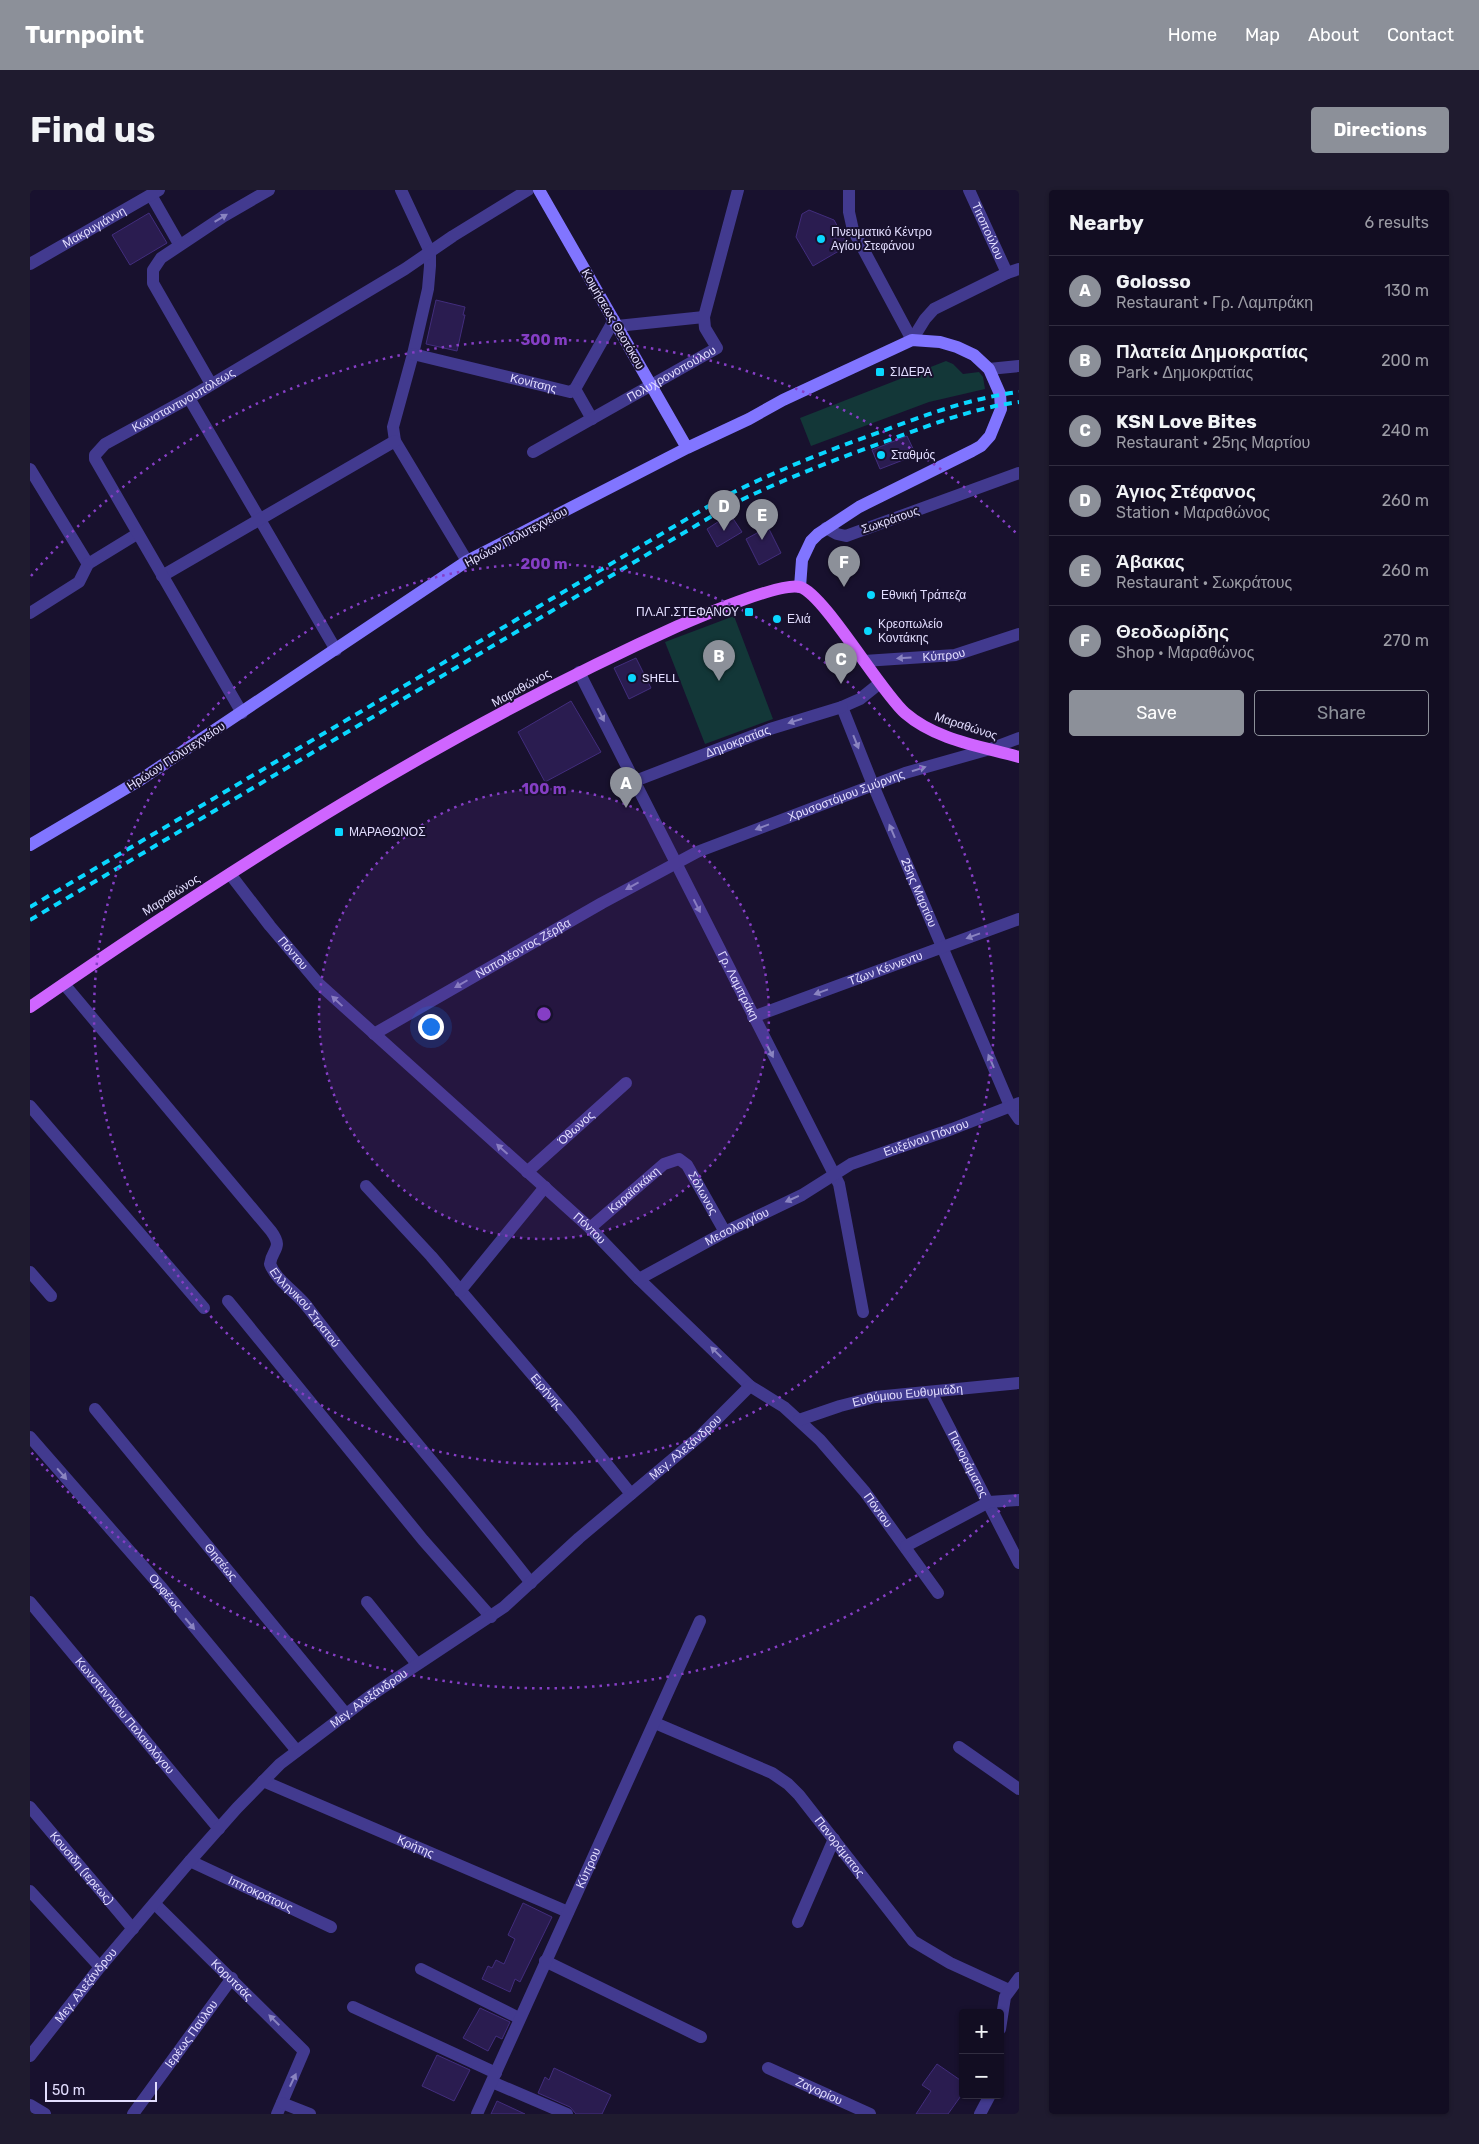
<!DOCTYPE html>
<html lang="en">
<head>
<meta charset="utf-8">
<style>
  body { margin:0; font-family:Rubik,sans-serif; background:#1f1b2f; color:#f1f3f6 }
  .controls { position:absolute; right:15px; bottom:15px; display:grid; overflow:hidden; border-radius:5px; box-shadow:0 1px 4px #0004 }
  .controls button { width:45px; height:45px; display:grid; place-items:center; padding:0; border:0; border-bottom:1px solid #312d40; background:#120d22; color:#f1f3f6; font:25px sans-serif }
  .scale { position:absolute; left:15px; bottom:12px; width:112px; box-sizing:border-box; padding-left:5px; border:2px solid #e3deff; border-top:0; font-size:14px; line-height:18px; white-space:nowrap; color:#e3deff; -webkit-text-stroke:4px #18112e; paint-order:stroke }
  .you { position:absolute; left:400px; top:836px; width:18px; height:18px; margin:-12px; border:4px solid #fff; border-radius:50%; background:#1a73e8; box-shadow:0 0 0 8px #1a73e833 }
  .badge { display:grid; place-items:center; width:32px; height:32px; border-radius:50%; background:#8c9099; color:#fff; font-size:16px; font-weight:700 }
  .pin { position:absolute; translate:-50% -41px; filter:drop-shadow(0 1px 2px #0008) }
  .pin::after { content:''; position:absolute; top:26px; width:18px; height:15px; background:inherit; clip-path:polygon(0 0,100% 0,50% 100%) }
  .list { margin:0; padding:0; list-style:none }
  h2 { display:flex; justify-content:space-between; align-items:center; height:65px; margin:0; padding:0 20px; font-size:21px }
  h2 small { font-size:16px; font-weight:400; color:#9c9ca5 }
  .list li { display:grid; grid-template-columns:32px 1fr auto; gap:15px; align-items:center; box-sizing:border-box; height:70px; padding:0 20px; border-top:1px solid #312d40 }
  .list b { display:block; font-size:19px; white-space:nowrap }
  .list p { margin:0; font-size:16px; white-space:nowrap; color:#9c9ca5 }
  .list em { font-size:16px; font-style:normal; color:#9c9ca5 }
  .actions { display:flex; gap:10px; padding:15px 20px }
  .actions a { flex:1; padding:11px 0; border:1px solid #8c9099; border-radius:5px; text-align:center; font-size:18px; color:#8c9099 }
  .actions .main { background:#8c9099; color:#fff }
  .map { position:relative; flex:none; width:989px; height:1924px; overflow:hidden; border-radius:5px }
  header { display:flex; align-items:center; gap:30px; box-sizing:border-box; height:70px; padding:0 25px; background:#8c9099; color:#fff }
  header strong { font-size:24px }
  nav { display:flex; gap:28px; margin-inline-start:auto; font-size:18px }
  .intro { display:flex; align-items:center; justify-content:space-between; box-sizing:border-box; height:120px; padding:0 30px }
  h1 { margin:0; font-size:35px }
  .button { padding:12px 22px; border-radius:5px; background:#8c9099; color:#fff; font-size:18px; font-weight:700 }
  main { display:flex; gap:30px; padding:0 30px }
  aside { flex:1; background:#120d22; border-radius:5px; box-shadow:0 1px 4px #0004 }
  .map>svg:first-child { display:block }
  .green { fill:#133738 }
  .building { fill:#2a1c50; stroke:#422d7d }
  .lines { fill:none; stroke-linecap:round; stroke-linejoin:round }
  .street { stroke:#423a8f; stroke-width:12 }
  .secondary { stroke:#8175ff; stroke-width:12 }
  .primary { stroke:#cf65ff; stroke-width:12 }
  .rail { stroke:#0ad7ff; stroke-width:4; stroke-dasharray:8 6; stroke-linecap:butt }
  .oneway { fill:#8a84c1 }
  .ring { fill:none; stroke:#853ec5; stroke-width:2.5; stroke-dasharray:2.5 5 }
  .poi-dot { fill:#0ad7ff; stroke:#18112e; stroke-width:2 }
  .labels { text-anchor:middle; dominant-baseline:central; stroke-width:4; stroke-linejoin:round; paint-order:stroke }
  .street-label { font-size:12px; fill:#e3deff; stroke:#18112e }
  .poi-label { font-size:12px; fill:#e3deff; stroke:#18112e; text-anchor:start }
  .centre { fill:#853ec5; stroke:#18112e; stroke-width:2.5 }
  .ring-label { font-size:15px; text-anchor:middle; font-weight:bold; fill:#853ec5; stroke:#18112e; stroke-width:4; stroke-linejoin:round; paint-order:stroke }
</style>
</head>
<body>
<header>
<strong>Turnpoint</strong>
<nav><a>Home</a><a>Map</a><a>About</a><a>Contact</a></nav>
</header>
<div class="intro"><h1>Find us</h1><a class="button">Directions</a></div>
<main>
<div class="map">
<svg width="989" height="1924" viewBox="0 0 989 1924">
  <rect width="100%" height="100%" fill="#18112e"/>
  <path class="green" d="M916 171 923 174 933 184 949 182 953 187 955 199 899 212 781 256 770 228Z
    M704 426 743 529 675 554 635 452Z"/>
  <path class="building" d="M779 20 804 30 816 52 814 58 783 76 766 47 772 24Z
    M119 23 137 53 100 75 82 45Z
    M406 110 435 117 433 125H435L427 161 396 154Z
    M877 246 886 265 850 279 842 260Z
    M700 324 712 342 687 357 677 339Z
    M738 337 751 363 729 375 716 349Z
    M606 468 621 498 599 509 584 478Z
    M541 511 571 562 515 592 488 542Z
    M493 1713 522 1727 490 1792 485 1789 480 1802 452 1789 458 1776 462 1778 466 1770 474 1774 485 1749 478 1745Z
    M450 1818 480 1832 472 1849 466 1846 458 1861 433 1848Z
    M407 1865 440 1880 424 1911 392 1896Z
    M907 1874 933 1892V1903L918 1924H886L901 1901 892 1895Z
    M524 1878 581 1905 572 1924H546L540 1917 508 1903 515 1887 519 1890Z
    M467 1911 495 1924H461Z"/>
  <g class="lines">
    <g class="street">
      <path d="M371 0 400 62V76L398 99 383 164 363 237 365 251 437 371"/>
      <path d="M819 0V22L823 40 882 150"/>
      <path id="s1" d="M939 0 977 83"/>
      <path d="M121 5 149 54"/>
      <path id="s2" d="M0 74 129 0"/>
      <path d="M587 136 674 127"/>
      <path d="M882 150 895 129 904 119 977 83 989 79"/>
      <path id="s3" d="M383 164 540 202 545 199 584 130"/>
      <path d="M959 179 989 176"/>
      <path d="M181 194 123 93V80L131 68 194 26 239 0"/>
      <path d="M545 199 562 229"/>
      <path d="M159 208 306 460"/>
      <path id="s4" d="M503 262 687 158 675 138 674 127 708 0"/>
      <path d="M0 279 58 374"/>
      <path d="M796 338 807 344 816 346 989 283"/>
      <path d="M132 386 365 251"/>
      <path d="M0 423 49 392 58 374 107 344"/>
      <path id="s5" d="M834 471 925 465 989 444"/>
      <path id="s6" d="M549 482 809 994 833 1122"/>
      <path id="s7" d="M850 493 830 509 812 517 843 595 980 916 989 929"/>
      <path id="s8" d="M212 523 65 269V265L75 254 159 208 375 79 423 46 498 0"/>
      <path id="s9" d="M605 591 740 539 812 517"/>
      <path id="s10" d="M200 684 240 736 289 794 560 1038 609 1089 720 1196 754 1217 790 1250 835 1302 908 1403"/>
      <path id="s11" d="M34 794 241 1041C254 1059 242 1058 240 1074 247 1092 268 1103 279 1119 350 1213 429 1300 501 1393"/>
      <path id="s12" d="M723 827 989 729"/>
      <path id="s13" d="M344 844 572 713 667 662 875 583 960 559 989 548"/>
      <path d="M0 916 174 1118"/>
      <path id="s14" d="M497 982 596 893"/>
      <path id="s15" d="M336 996 401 1066 542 1231 601 1304"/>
      <path id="s16" d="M560 1038 634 974 649 969 657 975 695 1042"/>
      <path d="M0 1082 21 1106"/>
      <path id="s17" d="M609 1089 695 1042 772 1005 821 974 922 939 989 913"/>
      <path d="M430 1101 515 997"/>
      <path d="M198 1111 393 1350 461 1427"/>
      <path id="s18" d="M901 1202 989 1373"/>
      <path id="s19" d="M65 1219 316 1524"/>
      <path id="s20" d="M769 1230 810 1216 845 1207 989 1193"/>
      <path id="s21" d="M0 1247 132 1398 267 1561"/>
      <path d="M876 1356 959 1312 989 1310"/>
      <path id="s22" d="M0 1412 189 1639"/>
      <path d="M337 1412 387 1474"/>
      <path id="s23" d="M625 1533 742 1583 758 1594 769 1605 883 1751 920 1773 979 1800"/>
      <path d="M929 1557 989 1599"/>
      <path id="s24" d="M233 1591 538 1722"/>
      <path id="s25" d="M0 1617 103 1739"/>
      <path id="s26" d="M160 1671 301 1737"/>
      <path d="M0 1701 70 1777"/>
      <path id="s27" d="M125 1714 274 1861 247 1924"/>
      <path d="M768 1732 804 1649"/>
      <path d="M515 1771 671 1847"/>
      <path d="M391 1779 489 1828"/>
      <path d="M323 1817 466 1883"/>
      <path d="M970 1839 975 1807 989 1788"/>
      <path id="s28" d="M0 1866 70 1777 160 1671 207 1618 250 1574 340 1506 474 1417 549 1348 670 1246 720 1196"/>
      <path id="s29" d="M738 1878 840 1924"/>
      <path d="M462 1892 537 1924"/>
      <path d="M252 1913 280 1924"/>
      <path d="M0 1915 15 1924"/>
      <path id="s30" d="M103 1924 202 1788"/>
      <path id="s31" d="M447 1924 670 1431"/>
      <path d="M950 1924 960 1905"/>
    </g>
    <path class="secondary" d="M509 0 657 258
      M0 655 110 590 437 371 657 258 719 229 753 210 882 150 910 152 927 157 944 165 959 179 970 204 971 219 960 246 951 256 942 261 829 317 788 344 781 351 772 370 770 397"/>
    <path class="primary" d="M0 817C206 675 419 539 648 436 669 427 750 392 770 397 794 404 850 501 875 523 906 550 950 556 989 567"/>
    <path class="rail" d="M0 717 694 307C745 281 796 261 850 242 895 225 941 208 989 202
      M0 730 699 316C749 291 801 271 854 252 897 236 943 218 989 212"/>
  </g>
  <defs><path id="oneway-solid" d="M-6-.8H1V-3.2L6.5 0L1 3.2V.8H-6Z" transform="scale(1.25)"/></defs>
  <g class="oneway">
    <use href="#oneway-solid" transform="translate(191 28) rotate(-31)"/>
    <use href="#oneway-solid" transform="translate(874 468) rotate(176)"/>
    <use href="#oneway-solid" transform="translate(571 525) rotate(63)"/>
    <use href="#oneway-solid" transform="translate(765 531) rotate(163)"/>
    <use href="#oneway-solid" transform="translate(826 552) rotate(68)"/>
    <use href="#oneway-solid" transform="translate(889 579) rotate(-17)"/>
    <use href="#oneway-solid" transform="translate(732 637) rotate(159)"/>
    <use href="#oneway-solid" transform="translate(862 641) rotate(-113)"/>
    <use href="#oneway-solid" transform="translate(602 696) rotate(151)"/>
    <use href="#oneway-solid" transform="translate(667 716) rotate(63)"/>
    <use href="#oneway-solid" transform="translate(943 746) rotate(160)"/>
    <use href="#oneway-solid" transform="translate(431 794) rotate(150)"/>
    <use href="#oneway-solid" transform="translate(791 802) rotate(160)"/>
    <use href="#oneway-solid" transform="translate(307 811) rotate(-137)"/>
    <use href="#oneway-solid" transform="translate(740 861) rotate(63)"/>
    <use href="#oneway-solid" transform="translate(961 871) rotate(-113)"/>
    <use href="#oneway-solid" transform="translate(472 959) rotate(-138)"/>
    <use href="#oneway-solid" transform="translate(762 1009) rotate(156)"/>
    <use href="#oneway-solid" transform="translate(686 1162) rotate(-136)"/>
    <use href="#oneway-solid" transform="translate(32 1284) rotate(49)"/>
    <use href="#oneway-solid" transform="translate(160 1434) rotate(50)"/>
    <use href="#oneway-solid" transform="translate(244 1830) rotate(-135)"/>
    <use href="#oneway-solid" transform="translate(263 1890) rotate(-65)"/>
  </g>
  <circle cx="514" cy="824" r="225" fill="#853ec5" fill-opacity=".12"/>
  <g class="ring">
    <circle cx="514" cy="824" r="225"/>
    <circle cx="514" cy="824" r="450"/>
    <path d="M986 1305A674 674 0 0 1 1 1262M1 386A674 674 0 0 1 986 343"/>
  </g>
  <g class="poi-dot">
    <circle cx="791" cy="49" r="5"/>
    <rect x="845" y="177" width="10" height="10" rx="2.5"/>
    <circle cx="851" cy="265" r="5"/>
    <circle cx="841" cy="405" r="5"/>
    <rect x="714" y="417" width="10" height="10" rx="2.5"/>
    <circle cx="747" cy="429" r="5"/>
    <circle cx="838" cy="441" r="5"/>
    <circle cx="602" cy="488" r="5"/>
    <rect x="304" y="637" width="10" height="10" rx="2.5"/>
  </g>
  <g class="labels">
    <g class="street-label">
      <text stroke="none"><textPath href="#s2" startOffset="74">Μακρυγιάννη</textPath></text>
      <text stroke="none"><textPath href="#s1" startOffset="45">Τιτοπούλου</textPath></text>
      <text transform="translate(583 129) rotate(60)">Κοιμήσεως Θεοτόκου</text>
      <text stroke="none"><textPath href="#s4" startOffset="159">Πολυχρονοπούλου</textPath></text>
      <text stroke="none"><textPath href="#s3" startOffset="124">Κονίτσης</textPath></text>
      <text stroke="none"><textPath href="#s8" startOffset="402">Κωνσταντινουπόλεως</textPath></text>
      <text transform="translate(860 330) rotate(-19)">Σωκράτους</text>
      <text transform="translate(486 347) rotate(-28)">Ηρώων Πολυτεχνείου</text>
      <text stroke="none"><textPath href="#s5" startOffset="80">Κύπρου</textPath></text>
      <text transform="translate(491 498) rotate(-29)">Μαραθώνος</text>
      <text transform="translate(936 536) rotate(18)">Μαραθώνος</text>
      <text stroke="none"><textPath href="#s9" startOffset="110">Δημοκρατίας</textPath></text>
      <text transform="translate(146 566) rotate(-33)">Ηρώων Πολυτεχνείου</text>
      <text stroke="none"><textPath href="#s13" startOffset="530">Χρυσοστόμου Σμύρνης</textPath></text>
      <text stroke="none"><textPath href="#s7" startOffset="246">25ης Μαρτίου</textPath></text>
      <text transform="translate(141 705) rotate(-33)">Μαραθώνος</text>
      <text stroke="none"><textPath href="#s13" startOffset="172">Ναπολέοντος Ζέρβα</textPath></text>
      <text stroke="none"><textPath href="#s10" startOffset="101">Πόντου</textPath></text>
      <text stroke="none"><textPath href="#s12" startOffset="141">Τζων Κέννεντυ</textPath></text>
      <text stroke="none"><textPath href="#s6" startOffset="352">Γρ. Λαμπράκη</textPath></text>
      <text stroke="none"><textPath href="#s14" startOffset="66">Όθωνος</textPath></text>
      <text stroke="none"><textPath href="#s17" startOffset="321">Ευξείνου Πόντου</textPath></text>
      <text stroke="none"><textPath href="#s16" startOffset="58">Καραϊσκάκη</textPath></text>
      <text stroke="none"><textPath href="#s16" startOffset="156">Σόλωνος</textPath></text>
      <text stroke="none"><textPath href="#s17" startOffset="111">Μεσολογγίου</textPath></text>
      <text stroke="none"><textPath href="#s10" startOffset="506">Πόντου</textPath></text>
      <text stroke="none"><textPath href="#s11" startOffset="414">Ελληνικού Στρατού</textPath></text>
      <text stroke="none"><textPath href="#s15" startOffset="274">Ειρήνης</textPath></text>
      <text stroke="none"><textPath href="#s20" startOffset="112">Ευθύμιου Ευθυμιάδη</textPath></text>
      <text stroke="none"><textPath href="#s28" startOffset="900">Μεγ. Αλεξάνδρου</textPath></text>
      <text stroke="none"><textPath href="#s18" startOffset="81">Πανοράματος</textPath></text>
      <text stroke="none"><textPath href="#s10" startOffset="911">Πόντου</textPath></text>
      <text stroke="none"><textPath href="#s19" startOffset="198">Θησέως</textPath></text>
      <text stroke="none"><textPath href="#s21" startOffset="206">Ορφέως</textPath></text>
      <text stroke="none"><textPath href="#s28" startOffset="495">Μεγ. Αλεξάνδρου</textPath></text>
      <text stroke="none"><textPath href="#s22" startOffset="148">Κωνσταντίνου Παλαιολόγου</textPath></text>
      <text stroke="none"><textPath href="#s24" startOffset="166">Κρήτης</textPath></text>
      <text stroke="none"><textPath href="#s23" startOffset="228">Πανοράματος</textPath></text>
      <text stroke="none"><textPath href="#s31" startOffset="270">Κύπρου</textPath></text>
      <text stroke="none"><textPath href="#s25" startOffset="80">Κουσιδη (ιερεως)</textPath></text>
      <text stroke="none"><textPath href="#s26" startOffset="78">Ιπποκράτους</textPath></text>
      <text stroke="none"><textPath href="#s27" startOffset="108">Κορυτσάς</textPath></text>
      <text stroke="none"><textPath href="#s28" startOffset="90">Μεγ. Αλεξάνδρου</textPath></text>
      <text stroke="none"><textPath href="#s30" startOffset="99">Ιερέως Παύλου</textPath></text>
      <text stroke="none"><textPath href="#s29" startOffset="56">Ζαγορίου</textPath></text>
    </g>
    <g class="poi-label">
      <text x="801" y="42">Πνευματικό Κέντρο<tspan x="801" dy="14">Αγίου Στεφάνου</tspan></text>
      <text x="860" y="182">ΣΙΔΕΡΑ</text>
      <text x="861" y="265">Σταθμός</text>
      <text x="851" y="405">Εθνική Τράπεζα</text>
      <text x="709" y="422" text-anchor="end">ΠΛ.ΑΓ.ΣΤΕΦΑΝΟΥ</text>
      <text x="757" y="429">Ελιά</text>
      <text x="848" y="434">Κρεοπωλείο<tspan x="848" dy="14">Κοντάκης</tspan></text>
      <text x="612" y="488">SHELL</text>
      <text x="319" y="642">ΜΑΡΑΘΩΝΟΣ</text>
    </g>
  </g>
  <circle cx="514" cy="824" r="8" class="centre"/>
  <g class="ring-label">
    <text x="514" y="155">300 m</text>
    <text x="514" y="379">200 m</text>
    <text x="514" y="604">100 m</text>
  </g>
</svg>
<div class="controls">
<button>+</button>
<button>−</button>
</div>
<div class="scale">50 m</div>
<div class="you"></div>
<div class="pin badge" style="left:596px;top:618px">A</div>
<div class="pin badge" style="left:689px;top:491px">B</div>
<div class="pin badge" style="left:811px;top:494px">C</div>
<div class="pin badge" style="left:694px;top:341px">D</div>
<div class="pin badge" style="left:732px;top:350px">E</div>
<div class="pin badge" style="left:814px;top:397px">F</div>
</div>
<aside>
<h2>Nearby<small>6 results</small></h2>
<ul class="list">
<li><span class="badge">A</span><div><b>Golosso</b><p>Restaurant · Γρ. Λαμπράκη</p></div><em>130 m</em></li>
<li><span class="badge">B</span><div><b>Πλατεία Δημοκρατίας</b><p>Park · Δημοκρατίας</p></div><em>200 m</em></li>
<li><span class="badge">C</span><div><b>KSN Love Bites</b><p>Restaurant · 25ης Μαρτίου</p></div><em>240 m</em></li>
<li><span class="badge">D</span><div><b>Άγιος Στέφανος</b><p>Station · Μαραθώνος</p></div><em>260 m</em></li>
<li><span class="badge">E</span><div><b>Άβακας</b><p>Restaurant · Σωκράτους</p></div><em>260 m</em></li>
<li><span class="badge">F</span><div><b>Θεοδωρίδης</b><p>Shop · Μαραθώνος</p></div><em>270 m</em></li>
</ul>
<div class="actions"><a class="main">Save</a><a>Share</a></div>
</aside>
</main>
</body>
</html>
